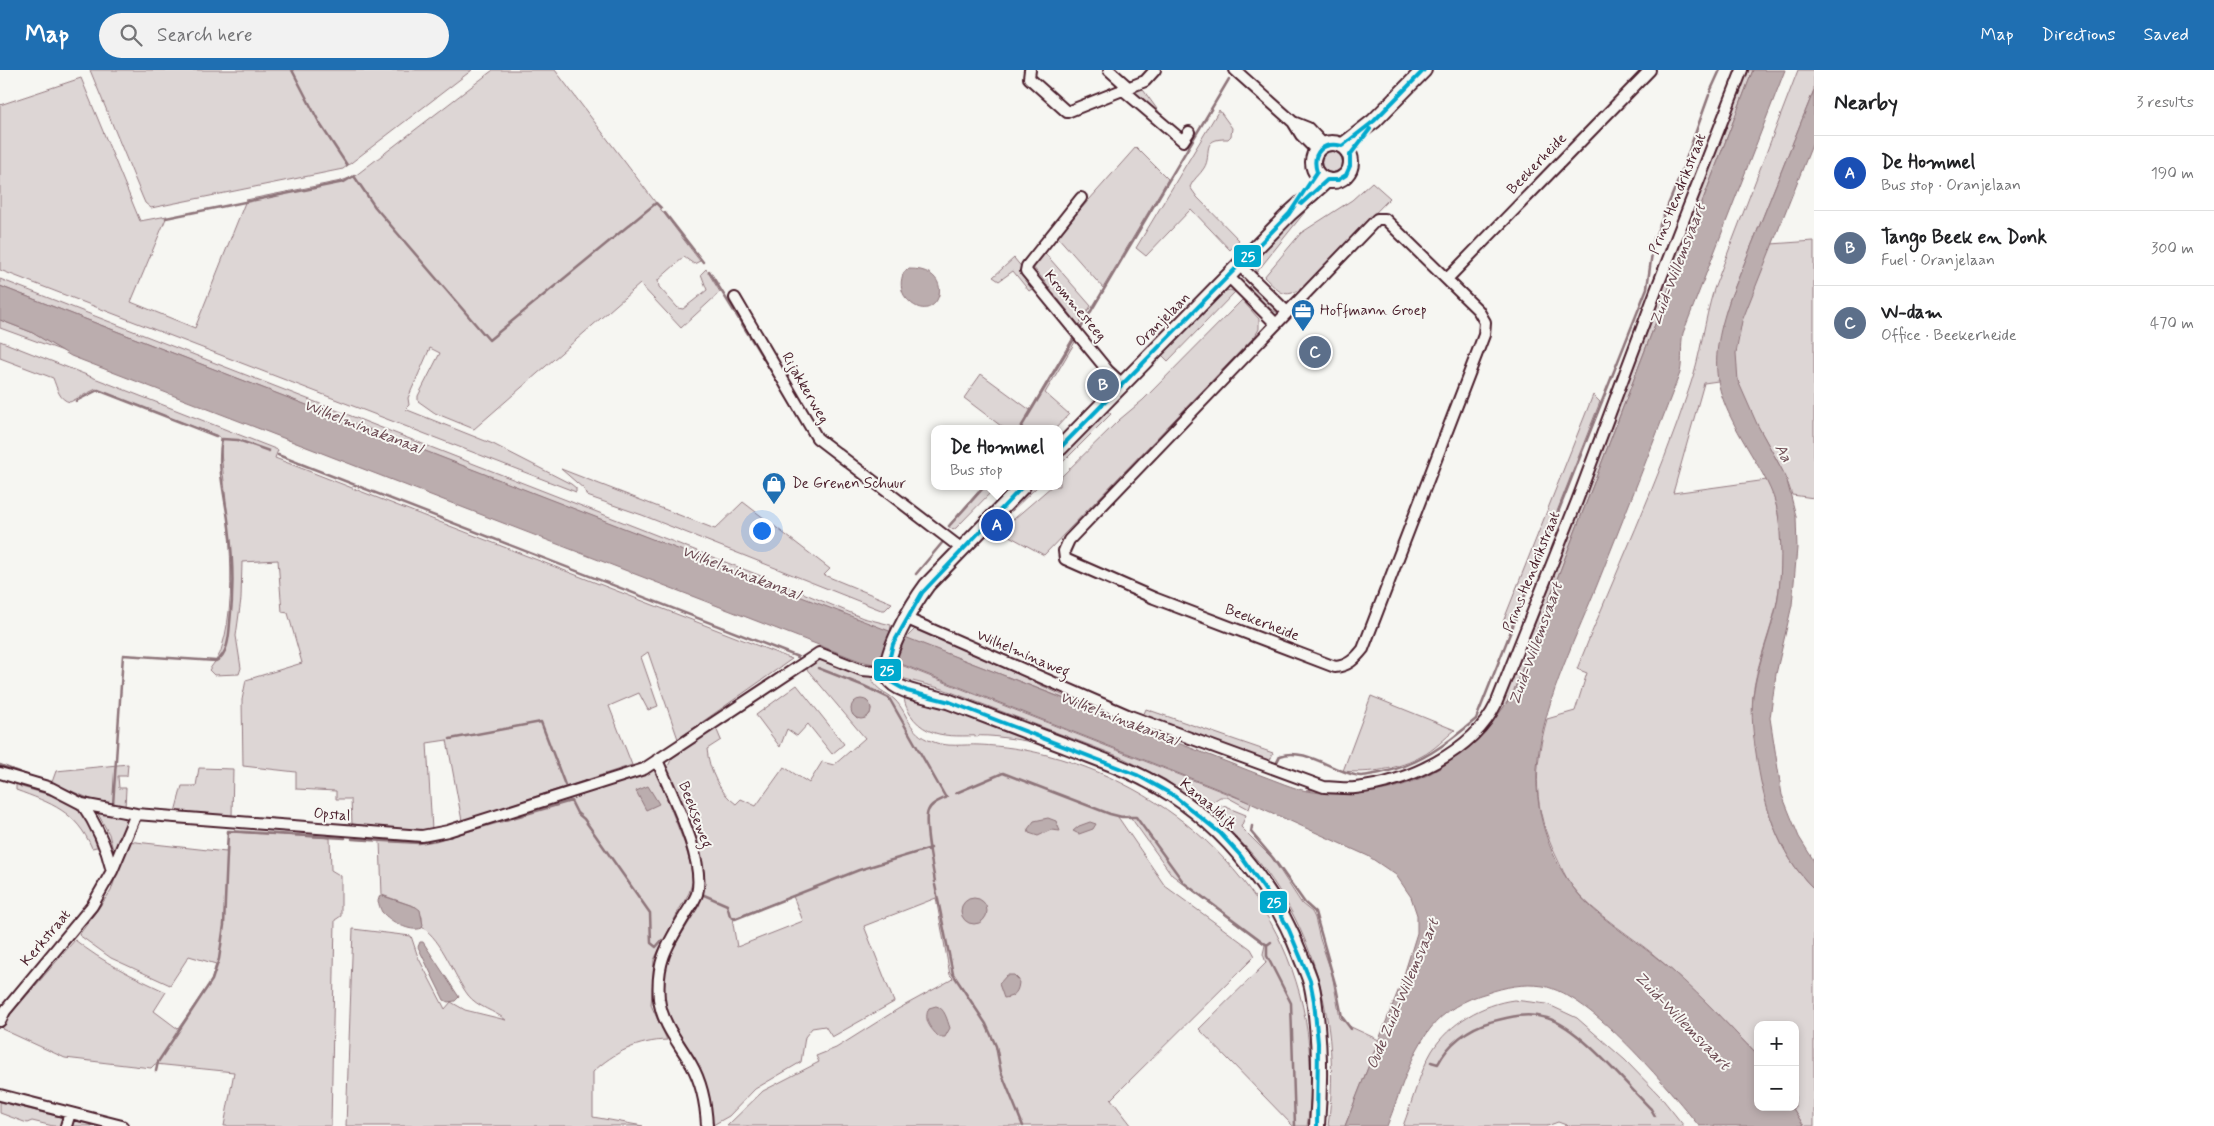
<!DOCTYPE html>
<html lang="en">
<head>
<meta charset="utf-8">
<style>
  body { margin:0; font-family:Mynerve,sans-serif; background:#f2f2f2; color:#202124 }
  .controls { position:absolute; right:15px; bottom:15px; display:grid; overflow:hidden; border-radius:10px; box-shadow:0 2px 8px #0003 }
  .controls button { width:45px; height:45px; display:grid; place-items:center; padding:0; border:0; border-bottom:1px solid #e0e0e0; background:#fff; color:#202124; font:25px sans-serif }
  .you { position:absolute; left:761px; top:460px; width:18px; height:18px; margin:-12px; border:4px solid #fff; border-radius:50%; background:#1a73e8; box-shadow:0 0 0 8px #1a73e833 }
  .badge { display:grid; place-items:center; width:32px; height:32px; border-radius:50%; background:#1f6fb2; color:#fff; font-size:16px; font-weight:700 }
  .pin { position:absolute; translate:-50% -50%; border:2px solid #fff; box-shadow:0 1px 5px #0006 }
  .popup { position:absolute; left:931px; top:355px; width:132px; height:65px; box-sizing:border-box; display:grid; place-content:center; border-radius:10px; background:#fff; filter:drop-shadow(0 1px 4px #0005); font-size:16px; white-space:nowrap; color:#757577 }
  .popup b { font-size:19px; color:#202124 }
  .popup::after { content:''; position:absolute; left:50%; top:100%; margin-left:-10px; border:10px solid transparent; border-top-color:#fff }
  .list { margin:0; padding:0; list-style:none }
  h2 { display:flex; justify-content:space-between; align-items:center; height:65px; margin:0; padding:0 20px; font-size:21px }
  h2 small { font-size:16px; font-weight:400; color:#757577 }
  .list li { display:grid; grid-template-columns:32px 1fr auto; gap:15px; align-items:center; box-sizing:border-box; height:75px; padding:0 20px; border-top:1px solid #e0e0e0 }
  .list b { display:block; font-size:19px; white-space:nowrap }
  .list p { margin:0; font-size:16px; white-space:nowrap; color:#757577 }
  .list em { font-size:16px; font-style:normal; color:#757577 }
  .icon { flex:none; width:28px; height:28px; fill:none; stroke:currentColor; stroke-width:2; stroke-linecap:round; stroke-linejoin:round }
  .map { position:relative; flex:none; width:1814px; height:1056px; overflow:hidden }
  header { display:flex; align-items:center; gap:30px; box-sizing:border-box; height:70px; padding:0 25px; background:#1f6fb2; color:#fff }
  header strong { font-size:24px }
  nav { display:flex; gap:28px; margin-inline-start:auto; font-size:18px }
  .search { width:350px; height:45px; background:#f2f2f2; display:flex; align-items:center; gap:12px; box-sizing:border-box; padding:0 18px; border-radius:28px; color:#757577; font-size:19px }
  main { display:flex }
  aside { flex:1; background:#fff }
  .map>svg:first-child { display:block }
  .green { fill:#ddd6d5; stroke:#947a80; fill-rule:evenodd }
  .water { fill:#bbadae; stroke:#8e747a }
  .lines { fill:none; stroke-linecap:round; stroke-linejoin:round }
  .stream { stroke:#8e747a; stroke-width:2.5 }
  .street-casing { stroke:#4a1f2b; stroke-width:14 }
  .secondary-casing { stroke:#4a1f2b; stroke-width:18 }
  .street { stroke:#f6f6f2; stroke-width:10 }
  .secondary { stroke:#f6f6f2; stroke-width:14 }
  .bus-1-casing { stroke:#f6f6f2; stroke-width:8 }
  .bus-1 { stroke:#00a9ce; stroke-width:4 }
  .labels { text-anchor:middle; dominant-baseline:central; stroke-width:4; stroke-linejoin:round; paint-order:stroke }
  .street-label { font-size:15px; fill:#4a1f2b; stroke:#f6f6f2 }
  .poi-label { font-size:15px; fill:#4a1f2b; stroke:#f6f6f2; text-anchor:start }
  .water-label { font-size:16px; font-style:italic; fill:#6c4a52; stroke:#f6f6f2 }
  .line-badge { stroke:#f6f6f2; stroke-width:2 }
  .badge-label { font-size:14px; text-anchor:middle; font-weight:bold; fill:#fff }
</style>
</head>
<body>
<header>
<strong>Map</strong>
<div class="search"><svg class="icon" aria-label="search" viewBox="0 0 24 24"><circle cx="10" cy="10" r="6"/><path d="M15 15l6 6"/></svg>Search here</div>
<nav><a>Map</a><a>Directions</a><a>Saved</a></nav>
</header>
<main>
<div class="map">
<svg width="1814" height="1056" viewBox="0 0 1814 1056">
  <rect width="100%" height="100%" fill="#f6f6f2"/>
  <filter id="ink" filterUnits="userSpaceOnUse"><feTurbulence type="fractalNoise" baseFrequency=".02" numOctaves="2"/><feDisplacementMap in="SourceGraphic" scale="10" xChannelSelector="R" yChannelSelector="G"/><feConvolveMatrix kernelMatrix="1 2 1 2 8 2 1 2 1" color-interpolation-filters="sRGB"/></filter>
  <g filter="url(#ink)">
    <path class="green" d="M90 0H472L343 99 151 138 145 133 142 126Z
      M493 0H555L700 191 694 194 684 187 658 210 659 217 678 238 683 239 707 220 701 204 706 199 720 222 681 258 640 214 474 359 435 343 418 331V326L440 283 430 278 408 328 409 335 405 339 493 374 571 414 576 418V422L0 200V35L81 8 140 151 167 146 131 232 195 258 246 130 341 111 355 106Z
      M1745 0H1753L1513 623C1466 700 1396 734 1306 720 1323 716 1342 722 1359 721 1385 720 1418 711 1439 696 1453 687 1466 675 1479 665Z
      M1798 0H1814V20L1730 229C1721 257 1716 281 1718 311L1704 313 1673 423 1767 410C1786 446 1784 506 1774 545 1767 571 1756 598 1753 625 1752 638 1755 651 1756 663 1760 720 1771 777 1814 819V1056H1804L1792 1037H1795V955H1758V986C1726 952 1694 920 1660 890 1632 865 1595 846 1572 816 1565 807 1561 796 1556 786 1533 739 1533 699 1547 649L1575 641 1587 603 1577 599C1614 505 1659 412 1690 316 1701 284 1704 251 1714 219Z
      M1141 17 1170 57 1132 22Z
      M1219 40 1232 58 1231 66 1228 69C1199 68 1213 84 1204 98 1200 105 1193 109 1190 117L1197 127 1239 170 1230 180 1191 139 1146 186 1136 178Z
      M1136 77 1168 109 1103 218 1057 166Z
      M1321 92a12 12 0 1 1 24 0a12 12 0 1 1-24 0Z
      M1372 112 1390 128 1303 217C1284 231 1279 221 1264 207L1301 163 1352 130Z
      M1316 128 1256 203 1255 189Z
      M1814 171V428L1792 425C1784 399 1769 377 1756 353 1750 339 1741 325 1738 310 1726 265 1755 216 1771 174Z
      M1044 182 1091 236 1079 255 1033 197Z
      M1014 188 1037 216 1029 221 1013 201 999 211 993 207Z
      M0 209 779 513 863 548 891 555 890 562 0 216Z
      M1253 213 1277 237 1278 243 1270 239 1248 218Z
      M1230 220 1235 222 1168 291 1160 283 1221 222Z
      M1242 230 1259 249V259L1255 266 1044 485 1000 461 1052 416H1060V408L1119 350 1143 330Z
      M0 250 31 262 66 282 0 258Z
      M1075 264 1078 267 1045 323 1069 344 1055 359H1005L964 328 981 304 1030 340Z
      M0 271 278 380 275 388 792 589 678 669 648 582 641 587 658 636 648 640 639 623 609 636 632 695 462 751 447 670 427 673 432 760 410 761 352 754 351 729H336V721L296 719V702L243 696 242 630 246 610 302 593 288 543 282 542 278 490 242 492 241 529 236 566 241 598 239 604 214 605 209 600C214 593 220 586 222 577 241 514 224 432 220 367L96 319 70 332C59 330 57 318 53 308L0 288Z
      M1593 325 1600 332 1512 556 1503 552Z
      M1104 338 1111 344 1060 395V383Z
      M561 399 715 459 743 432 830 499 824 505 892 533 885 540H881L642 445 587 426 584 419Z
      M983 416H997L956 458 953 460 948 456Z
      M1027 416H1038L1012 441 1009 442 1008 439Z
      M917 557 1094 640 906 568Z
      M818 589 872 607C875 621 886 621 895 630 909 644 908 663 931 671 947 678 963 674 980 675 1002 676 1025 679 1047 685 1185 721 1296 831 1309 977 1311 1003 1312 1030 1307 1056H1293L1199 959 1266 893 1263 884 1265 875 1172 805 1129 745 1118 747 1165 816 1251 879 1255 886 1111 1029 1132 1056H727L763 1021 819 992 816 986 836 978 898 939 951 910 953 908 950 905 936 828 864 856 894 932 832 967 825 956 812 958 805 967 801 992 755 1019 729 1046 713 1055C710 1034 707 1015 698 996 683 962 661 951 663 909 666 868 706 838 703 796L667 698 672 688 716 658 721 670 707 679C709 700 719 722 736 734L741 729 756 736 784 697 809 713 822 692 834 695 865 668 805 597ZM866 630 871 638 870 644 857 649 852 644ZM793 826 803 851 737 877 733 854 734 848Z
      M896 593 1251 733 1249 739 1227 727H1220L1203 738 1166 710 1123 688 943 619 905 609 897 602Z
      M797 615 844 674 832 684 808 654 797 666 787 659 780 677 756 645Z
      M905 626 917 627 1056 677C1037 673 1018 669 999 667 967 662 931 676 910 644 907 638 903 632 905 626Z
      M1371 626 1455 660C1445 668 1434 680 1422 686 1399 699 1369 704 1343 701Z
      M1146 639 1273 683 1268 695 1143 646Z
      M128 694 127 706H118L119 718H126L125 738 90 733 51 715 56 701Z
      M654 696 685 775 694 807 689 823 679 840 654 890 651 935 667 970C638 971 614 982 593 1002V1047L643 1056H346L353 859 411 866 418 887 445 939 451 932 465 940 506 950C495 941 477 937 468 925 453 905 443 871 422 857V847L416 837 382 825 380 771C433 776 482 755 532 739 573 726 614 713 654 696Z
      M199 698 233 699 232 746 175 742 182 716H196Z
      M16 709 75 734 86 744 101 776 92 778C76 741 51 733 16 720Z
      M1221 735 1246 745 1241 757 1272 788 1302 834 1312 842 1315 848 1320 869 1332 904 1340 948 1351 957 1379 970 1345 1056H1328C1344 941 1305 821 1214 747Z
      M97 742 127 749 118 774 113 780 109 764Z
      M228 762 330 768 331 800 341 806V846L335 850 331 1056H224L234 1002 155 994 151 998 65 988 2 959 10 945 75 870C102 892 134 907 166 922L154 941 178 959 211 911 216 894 189 886 170 915 111 888 79 865 111 821 127 771 226 782Z
      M1514 930 1547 934 1577 948 1625 990 1660 1026 1684 1056H1569L1558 1052 1547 1056H1403C1411 1035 1421 999 1432 981 1449 953 1483 934 1514 930Z
      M0 1032 96 1056H53L32 1051 27 1053 0 1043Z"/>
    <path class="water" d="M1753 0H1785L1683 263C1680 276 1683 289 1680 303 1652 376 1624 448 1595 520 1573 574 1541 639 1537 698 1535 740 1547 782 1572 816 1591 843 1631 867 1657 888 1694 917 1725 952 1758 986V1037H1792L1804 1056H1699C1667 1017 1592 925 1543 916 1523 913 1505 917 1487 923 1465 929 1444 941 1430 959 1409 986 1400 1024 1387 1056H1345L1402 911 1417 863V845L1411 827 1396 805 1368 786 1228 723 881 586 874 594 860 591 71 286 31 262 0 250V216L1263 706C1277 711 1292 718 1307 721 1395 736 1467 698 1513 623Z
      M1814 20V70L1742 251 1736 283 1738 311 1757 354 1786 407 1796 446 1797 478 1792 535 1776 604 1770 648 1782 725 1799 767 1814 791V819C1777 783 1763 733 1756 683 1753 664 1751 645 1753 626 1757 597 1768 570 1775 542 1782 513 1782 481 1779 451 1777 428 1766 409 1754 389 1716 325 1705 302 1730 229Z
      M909 199C962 198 936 263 906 228 900 221 900 210 904 202Z
      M851 639a10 10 0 1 1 20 0a10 10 0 1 1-20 0Z
      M648 716 659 734 646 740 636 721Z
      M1048 748 1056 751 1060 761 1051 760 1038 766 1029 763 1028 759 1034 751Z
      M1090 752 1096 754 1093 759 1079 764 1073 761 1079 756Z
      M380 825 416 837 420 840 423 855 422 858C410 863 390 851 382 842 380 839 379 834 378 831Z
      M961 841a13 13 0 1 1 26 0a13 13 0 1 1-26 0Z
      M420 872H423L459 927 455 931 448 932 444 930 418 877Z
      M1007 905H1014L1019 910C1019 921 1015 927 1004 928L999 914Z
      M936 936C945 938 947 950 950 958L945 967H939C930 958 923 950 929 938Z"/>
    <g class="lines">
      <path class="stream" d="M292 0 320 54 347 95
        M1710 22 1720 0
        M665 143 703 192
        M166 148 344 112 354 106 375 137 489 270 656 133 661 138
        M709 201 778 312
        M1081 258 1229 9
        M782 319 794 339
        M76 331 98 320 216 366
        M1020 359 1075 267
        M278 385 798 587
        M949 456 985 416
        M916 504 942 473
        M818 598 864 616 889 628 946 728
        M450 669 541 652 565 715
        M1277 692 1280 686C1305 676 1336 704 1361 706 1366 706 1374 704 1380 703 1418 696 1447 674 1476 649L1647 218 1654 169 1680 106 1709 25
        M0 695 34 708
        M21 716 53 725 54 723
        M56 718 57 716 93 731
        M956 723 1003 703 1110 744 1122 747H1136L1184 813 1267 875
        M113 735 123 585 216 591C228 585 229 565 230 553 234 520 233 489 229 457 226 429 216 397 222 369L238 370 269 381
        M1252 756 1251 762 1273 788 1305 833 1315 842 1336 917 1342 947 1351 959
        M352 769 419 773 436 770 571 731 577 743 584 749 650 843 651 873 656 877 662 870
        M935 812C933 798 923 752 928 741 931 733 941 730 947 727
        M935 815 953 904 986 954 996 976 1001 1002 1023 1056
        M704 825 727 835 730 846 735 849 859 800 931 778
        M1271 872 1267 875V886L1291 933 1295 1056
        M673 877 699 834
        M1431 992 1438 994C1448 974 1468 958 1490 952 1509 947 1527 942 1547 948 1579 957 1626 1014 1651 1039L1655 1046
        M156 1001 158 992 212 910 219 889 224 855 228 761 345 768"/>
      <g class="street-casing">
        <path id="street" d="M1030 0 1029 8 1067 42 1145 11 1155 0
          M1109 0 1128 17
          M1235 0 1293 52 1301 65 1317 81
          M1122 19 1183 71 1189 62
          M1293 52 1308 58 1324 75
          M1081 128 1027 196 1026 201 1108 301 1122 314
          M1377 149H1385L1478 240 1485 252 1484 265 1363 579C1355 589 1348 596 1335 597L1154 528 1065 489 1064 481 1069 470Z
          M1239 195 1287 242
          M1229 207 1276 254
          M1447 209 1650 0
          M735 228 817 368 962 479
          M905 548 1130 646 1324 717C1334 717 1345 719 1355 718 1406 713 1473 682 1496 634L1577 431 1660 210 1742 0
          M657 690C671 724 706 789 697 824 694 832 688 840 684 847 666 877 656 893 659 929 662 954 679 973 691 994 702 1013 706 1034 707 1056
          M0 703 51 718 82 734 136 744 422 766 448 761 644 699 819 583 862 600 887 602
          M82 734C97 755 106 776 112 801
          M0 951 5 941 92 836 112 801 136 744
          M0 1025 122 1056
          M66 1056 70 1043"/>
      </g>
      <g class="secondary-casing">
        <path id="secondary" d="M1313 92a19 19 0 1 1 38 0a19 19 0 1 1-38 0Z
          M1342 76 1374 51 1424 0
          M1060 378 1289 144 1327 110
          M1023 416 927 515C915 531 879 589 889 608 896 623 935 626 950 632 989 647 1027 661 1066 676 1093 687 1121 696 1147 710 1218 746 1273 814 1301 887 1305 897 1310 907 1312 917 1314 926 1315 935 1316 945 1320 982 1320 1018 1317 1056"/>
      </g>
      <use href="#street" class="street"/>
      <use href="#secondary" class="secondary"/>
      <g class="bus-1-casing">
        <path id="bus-1" d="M1301 134 1327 110H1338L1346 105 1350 96V85L1370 59
          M1060 378 1289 144 1317 102C1311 83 1323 71 1342 76L1374 51 1424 0
          M1023 416 922 523 893 574 887 599 889 608 893 613 907 621 950 632 1137 705 1173 725 1220 763 1240 785 1275 834 1289 860 1310 910 1314 931 1318 973 1317 1056"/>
      </g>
      <use href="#bus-1" class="bus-1"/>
    </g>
  </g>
  <defs>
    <g id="office-pin" transform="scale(1.25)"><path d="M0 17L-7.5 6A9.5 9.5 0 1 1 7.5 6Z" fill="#1f6fb2" stroke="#f6f6f2"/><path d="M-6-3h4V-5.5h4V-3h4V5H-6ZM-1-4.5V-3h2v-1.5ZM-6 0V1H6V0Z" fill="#fff"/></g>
    <g id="shop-pin" transform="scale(1.25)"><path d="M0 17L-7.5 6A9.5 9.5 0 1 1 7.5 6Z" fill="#1f6fb2" stroke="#f6f6f2"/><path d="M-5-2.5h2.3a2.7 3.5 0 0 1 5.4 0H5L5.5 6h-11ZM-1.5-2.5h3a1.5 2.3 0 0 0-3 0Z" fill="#fff"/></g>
  </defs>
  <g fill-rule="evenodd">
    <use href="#office-pin" x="1303" y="241"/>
    <use href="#shop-pin" x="774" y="414"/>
  </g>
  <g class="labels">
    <g class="street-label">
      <text transform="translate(1537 94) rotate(-46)">Beekerheide</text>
      <text transform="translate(1678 124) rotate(-68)">Prins Hendrikstraat</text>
      <text transform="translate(1075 236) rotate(50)">Krommesteeg</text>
      <text transform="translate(1163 250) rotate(-45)">Oranjelaan</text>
      <text transform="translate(805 318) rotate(60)">Rijakkerweg</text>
      <text transform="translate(1532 502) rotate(-68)">Prins Hendrikstraat</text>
      <text transform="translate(1262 553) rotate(21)">Beekerheide</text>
      <text transform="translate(1023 584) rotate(23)">Wilhelminaweg</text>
      <text transform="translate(1208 734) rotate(40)">Kanaaldijk</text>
      <text transform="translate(332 745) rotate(5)">Opstal</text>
      <text transform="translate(695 745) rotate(69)">Beekseweg</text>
      <text transform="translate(46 868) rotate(-50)">Kerkstraat</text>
    </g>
    <g class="poi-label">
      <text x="1320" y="241">Hoffmann Groep</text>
      <text x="792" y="414">De Grenen Schuur</text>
    </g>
    <g class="water-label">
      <text transform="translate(1678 195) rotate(-69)">Zuid-Willemsvaart</text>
      <text transform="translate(363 357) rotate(21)">Wilhelminakanaal</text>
      <text transform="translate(1783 383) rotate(61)">Aa</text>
      <text transform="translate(741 503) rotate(21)">Wilhelminakanaal</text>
      <text transform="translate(1536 574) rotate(-70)">Zuid-Willemsvaart</text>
      <text transform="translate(1119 649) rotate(21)">Wilhelminakanaal</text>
      <text transform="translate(1403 924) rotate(-67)">Oude Zuid-Willemsvaart</text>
      <text transform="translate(1682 951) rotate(46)">Zuid-Willemsvaart</text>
    </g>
  </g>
  <g class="line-badge">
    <rect x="1233" y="174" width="29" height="24" rx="5" fill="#00a9ce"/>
    <rect x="873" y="588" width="29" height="24" rx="5" fill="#00a9ce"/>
    <rect x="1259" y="820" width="29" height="24" rx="5" fill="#00a9ce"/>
  </g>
  <g class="badge-label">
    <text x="1248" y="191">25</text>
    <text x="887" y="605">25</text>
    <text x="1274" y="837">25</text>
  </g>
</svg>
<div class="controls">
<button>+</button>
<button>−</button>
</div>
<div class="you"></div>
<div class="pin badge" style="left:997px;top:455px;background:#1a4fb4">A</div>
<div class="popup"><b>De Hommel</b>Bus stop</div>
<div class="pin badge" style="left:1103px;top:315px;background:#5c6f8a">B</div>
<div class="pin badge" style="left:1315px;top:282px;background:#5c6f8a">C</div>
</div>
<aside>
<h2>Nearby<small>3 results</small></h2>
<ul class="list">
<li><span class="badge" style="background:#1a4fb4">A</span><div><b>De Hommel</b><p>Bus stop · Oranjelaan</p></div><em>190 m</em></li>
<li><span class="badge" style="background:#5c6f8a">B</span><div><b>Tango Beek en Donk</b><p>Fuel · Oranjelaan</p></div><em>300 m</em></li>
<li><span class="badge" style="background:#5c6f8a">C</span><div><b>W-dam</b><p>Office · Beekerheide</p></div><em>470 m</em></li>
</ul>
</aside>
</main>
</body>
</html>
